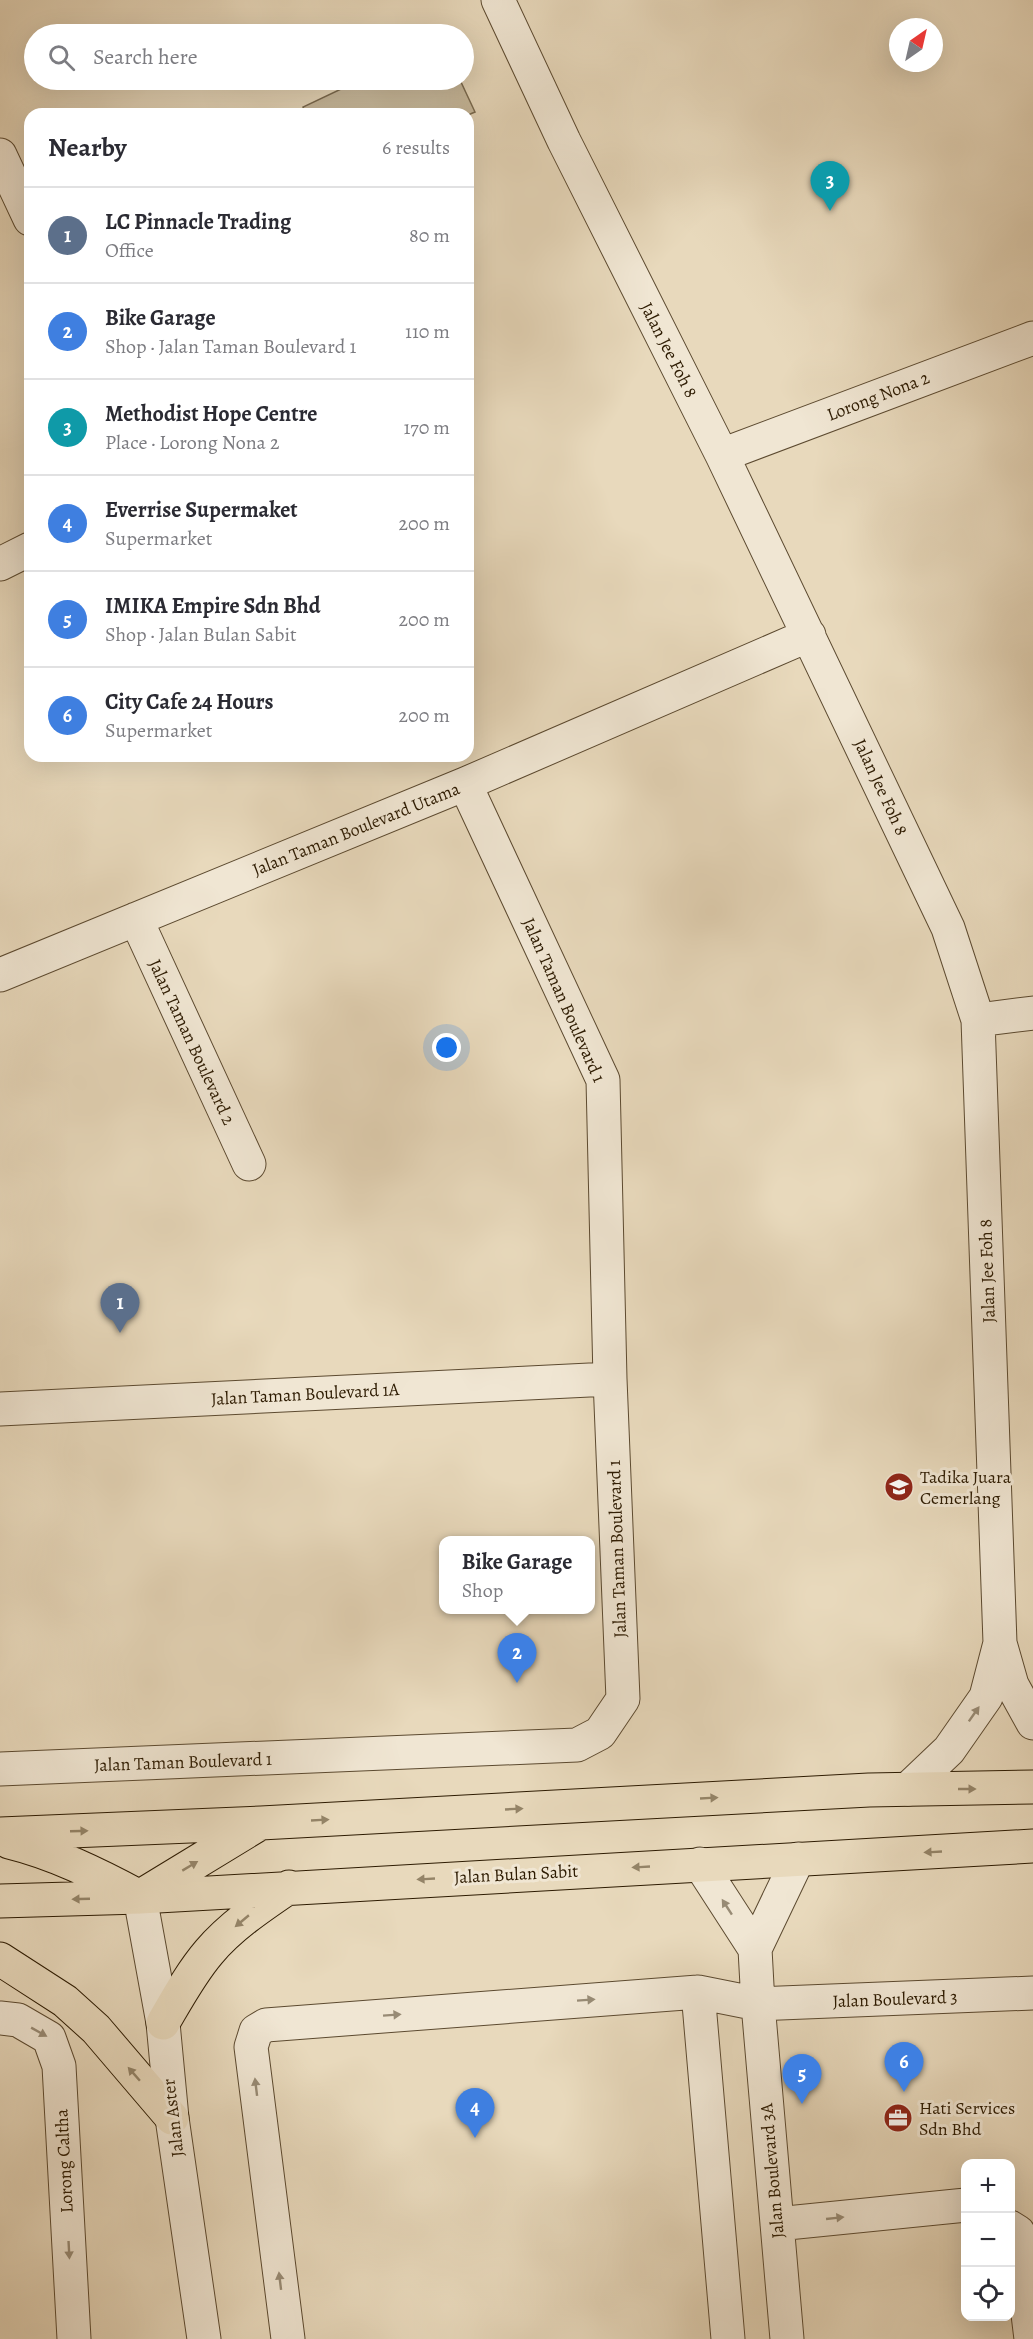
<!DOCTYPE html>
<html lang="en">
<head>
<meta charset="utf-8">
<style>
  body { margin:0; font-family:Alegreya,serif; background:#f2f2f3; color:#2b2b33 }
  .controls { position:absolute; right:18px; bottom:18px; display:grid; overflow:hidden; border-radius:12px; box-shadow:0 6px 24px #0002 }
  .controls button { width:54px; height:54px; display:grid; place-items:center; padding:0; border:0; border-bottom:2px solid #e1e1e2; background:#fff; color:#2b2b33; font:30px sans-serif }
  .compass { position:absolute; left:889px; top:18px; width:54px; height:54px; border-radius:50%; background:#fff; box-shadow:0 6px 24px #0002; rotate:34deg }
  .you { position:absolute; left:447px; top:1048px; width:21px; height:21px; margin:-15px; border:4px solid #fff; border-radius:50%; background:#1a73e8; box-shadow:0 0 0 9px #1a73e833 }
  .badge { display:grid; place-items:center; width:39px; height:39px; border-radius:50%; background:#8f2418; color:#fff; font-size:20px; font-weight:700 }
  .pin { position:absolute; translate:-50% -50px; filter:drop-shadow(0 2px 3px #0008) }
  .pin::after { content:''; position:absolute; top:32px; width:21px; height:18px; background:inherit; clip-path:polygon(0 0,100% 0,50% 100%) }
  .popup { position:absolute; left:439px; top:1536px; width:156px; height:78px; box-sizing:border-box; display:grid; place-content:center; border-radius:12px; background:#fff; filter:drop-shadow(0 2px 4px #0005); font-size:20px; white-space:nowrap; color:#7c7c81 }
  .popup b { font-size:22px; color:#2b2b33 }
  .popup::after { content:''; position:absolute; left:50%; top:100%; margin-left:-12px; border:12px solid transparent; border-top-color:#fff }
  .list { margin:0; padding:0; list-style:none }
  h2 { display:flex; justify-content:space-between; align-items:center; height:78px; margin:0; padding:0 24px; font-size:26px }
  h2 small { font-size:20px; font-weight:400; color:#7c7c81 }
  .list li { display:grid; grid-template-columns:39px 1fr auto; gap:18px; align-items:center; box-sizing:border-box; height:96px; padding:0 24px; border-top:2px solid #e1e1e2 }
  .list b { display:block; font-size:22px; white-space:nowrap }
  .list p { margin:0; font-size:20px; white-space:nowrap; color:#7c7c81 }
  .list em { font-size:20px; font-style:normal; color:#7c7c81 }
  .icon { flex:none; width:33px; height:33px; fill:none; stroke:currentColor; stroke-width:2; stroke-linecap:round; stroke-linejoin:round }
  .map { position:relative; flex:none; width:1033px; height:2339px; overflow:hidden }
  .search { position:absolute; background:#fff; box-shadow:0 6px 24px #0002; left:24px; top:24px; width:450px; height:66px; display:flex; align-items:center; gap:15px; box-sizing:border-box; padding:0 21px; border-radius:33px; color:#7c7c81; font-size:22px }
  .panel { position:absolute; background:#fff; box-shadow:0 6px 24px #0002; left:24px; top:108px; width:450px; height:654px; border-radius:18px }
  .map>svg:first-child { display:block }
  .grass { fill:#c8b99c; stroke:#7a6a4f; stroke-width:1.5 }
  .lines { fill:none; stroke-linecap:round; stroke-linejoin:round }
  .minor-casing { stroke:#5c4a30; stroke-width:35 }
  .major-casing { stroke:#2d1b02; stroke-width:35 }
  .minor { stroke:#f0e6d3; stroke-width:33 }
  .major { stroke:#e8d9bc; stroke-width:33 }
  .oneway { fill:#988b75 }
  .oneway2 { fill:#948468 }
  .labels { text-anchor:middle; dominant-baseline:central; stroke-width:6; stroke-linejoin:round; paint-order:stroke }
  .street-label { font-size:18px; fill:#2d1b02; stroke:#f0e6d3 }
  .poi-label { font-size:18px; fill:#2d1b02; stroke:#f0e6d3; text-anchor:start }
</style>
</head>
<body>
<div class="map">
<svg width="1033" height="2339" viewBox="0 0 1033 2339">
  <rect width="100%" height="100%" fill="#e8d9bc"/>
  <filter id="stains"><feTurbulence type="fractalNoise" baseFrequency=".00333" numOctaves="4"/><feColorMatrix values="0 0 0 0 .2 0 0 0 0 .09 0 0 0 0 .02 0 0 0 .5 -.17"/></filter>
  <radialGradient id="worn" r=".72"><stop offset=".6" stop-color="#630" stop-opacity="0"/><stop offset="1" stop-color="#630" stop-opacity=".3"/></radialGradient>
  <path class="grass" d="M360 80H460L475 112 468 115 306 114 303 107Z"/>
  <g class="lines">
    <g class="minor-casing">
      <path id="minor" d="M498 0 564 141 722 455 948 928 978 1020 1000 1643 1012 1685 1033 1723
        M0 155 30 219
        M722 455 1033 338
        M0 564 30 549
        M136 919 249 1164
        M0 975 465 784 809 635
        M978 1020 1033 1013
        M0 1409 610 1379
        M0 1769 577 1745 600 1733 623 1699 610 1379 603 1080 465 784
        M908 1789 949 1750 986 1697 1000 1643
        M700 1864 755 1949
        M140 1897 163 2023 172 2118 204 2339
        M698 1992 728 2339
        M0 2018 18 2020 49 2038 59 2066 74 2339
        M777 2224 966 2205
        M1010 2227 1018 2232 1031 2339
        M288 2339 251 2047 256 2031 266 2025 698 1992 758 2004 1033 1993
        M787 2339 758 2004 755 1949 798 1859"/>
    </g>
    <g class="major-casing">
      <path id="major" d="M0 1834 261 1823 869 1790 1033 1787
        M9 1842C54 1853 97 1874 138 1896
        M144 1894 259 1824
        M0 1901 140 1897 1033 1846
        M0 1959 65 2001 96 2029 172 2118
        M163 2023C177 1999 191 1973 209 1952 231 1926 261 1906 289 1887"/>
    </g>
    <use href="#minor" class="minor"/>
    <use href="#major" class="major"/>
  </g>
  <defs><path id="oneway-solid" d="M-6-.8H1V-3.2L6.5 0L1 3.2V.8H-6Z" transform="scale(1.5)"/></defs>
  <g class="oneway">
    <use href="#oneway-solid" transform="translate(974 1714) rotate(-55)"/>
    <use href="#oneway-solid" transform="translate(727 1907) rotate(-123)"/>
    <use href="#oneway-solid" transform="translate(586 2000) rotate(-4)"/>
    <use href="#oneway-solid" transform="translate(392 2015) rotate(-4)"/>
    <use href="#oneway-solid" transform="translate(39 2032) rotate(29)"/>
    <use href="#oneway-solid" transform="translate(256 2087) rotate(-97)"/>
    <use href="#oneway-solid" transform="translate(835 2218) rotate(-6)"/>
    <use href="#oneway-solid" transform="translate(69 2250) rotate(87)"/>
    <use href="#oneway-solid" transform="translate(280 2281) rotate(-97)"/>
  </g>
  <g class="oneway2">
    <use href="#oneway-solid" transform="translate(967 1789)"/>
    <use href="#oneway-solid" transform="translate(709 1798) rotate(-3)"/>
    <use href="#oneway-solid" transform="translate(514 1809) rotate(-3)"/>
    <use href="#oneway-solid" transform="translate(320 1820) rotate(-3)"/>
    <use href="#oneway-solid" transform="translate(79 1831) rotate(-2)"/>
    <use href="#oneway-solid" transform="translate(933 1852) rotate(177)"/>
    <use href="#oneway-solid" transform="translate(190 1866) rotate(-31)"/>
    <use href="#oneway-solid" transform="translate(641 1867) rotate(177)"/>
    <use href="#oneway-solid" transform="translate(426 1879) rotate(177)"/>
    <use href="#oneway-solid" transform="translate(81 1899) rotate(178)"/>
    <use href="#oneway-solid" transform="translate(242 1921) rotate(140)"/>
    <use href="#oneway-solid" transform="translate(134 2074) rotate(-131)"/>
  </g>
  <defs>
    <g id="school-disc" transform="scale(1.5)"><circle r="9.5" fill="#8f2418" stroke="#f0e6d3"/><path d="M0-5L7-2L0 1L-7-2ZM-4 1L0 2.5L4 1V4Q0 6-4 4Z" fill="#fff"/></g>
    <g id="office-disc" transform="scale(1.5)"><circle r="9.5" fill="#8f2418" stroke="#f0e6d3"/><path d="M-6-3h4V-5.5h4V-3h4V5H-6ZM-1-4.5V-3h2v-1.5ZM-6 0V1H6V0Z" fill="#fff"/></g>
  </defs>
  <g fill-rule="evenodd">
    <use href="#school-disc" x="899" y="1487"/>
    <use href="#office-disc" x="898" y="2118"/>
  </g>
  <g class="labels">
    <g class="street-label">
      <text transform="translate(669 350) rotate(63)">Jalan Jee Foh 8</text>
      <text transform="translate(878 396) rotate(-21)">Lorong Nona 2</text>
      <text transform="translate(881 787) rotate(65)">Jalan Jee Foh 8</text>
      <text transform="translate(356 829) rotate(-22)">Jalan Taman Boulevard Utama</text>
      <text transform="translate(564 1000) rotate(66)">Jalan Taman Boulevard 1</text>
      <text transform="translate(192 1042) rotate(65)">Jalan Taman Boulevard 2</text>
      <text transform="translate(987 1271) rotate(-92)">Jalan Jee Foh 8</text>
      <text transform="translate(305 1394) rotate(-3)">Jalan Taman Boulevard 1A</text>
      <text transform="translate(617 1549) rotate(-92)">Jalan Taman Boulevard 1</text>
      <text transform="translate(183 1762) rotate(-2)">Jalan Taman Boulevard 1</text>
      <text transform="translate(516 1874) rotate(-3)">Jalan Bulan Sabit</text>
      <text transform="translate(895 1999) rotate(-2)">Jalan Boulevard 3</text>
      <text transform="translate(173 2118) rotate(-97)">Jalan Aster</text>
      <text transform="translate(64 2161) rotate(-93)">Lorong Caltha</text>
      <text transform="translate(772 2171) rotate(-95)">Jalan Boulevard 3A</text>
    </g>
    <g class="poi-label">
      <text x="920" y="1477">Tadika Juara<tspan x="920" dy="21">Cemerlang</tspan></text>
      <text x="919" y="2108">Hati Services<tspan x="919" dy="21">Sdn Bhd</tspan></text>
    </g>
  </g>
  <rect width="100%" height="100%" filter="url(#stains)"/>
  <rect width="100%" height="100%" fill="url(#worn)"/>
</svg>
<div class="controls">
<button>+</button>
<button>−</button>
<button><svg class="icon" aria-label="locate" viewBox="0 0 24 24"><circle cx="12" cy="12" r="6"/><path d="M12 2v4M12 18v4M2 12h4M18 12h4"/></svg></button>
</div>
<svg class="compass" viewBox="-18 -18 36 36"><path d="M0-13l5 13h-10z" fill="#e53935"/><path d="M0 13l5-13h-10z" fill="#7c7c81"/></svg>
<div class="you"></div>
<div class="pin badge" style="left:120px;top:1333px;background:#5c6f8a">1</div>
<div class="pin badge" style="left:517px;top:1683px;background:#3f7fe0">2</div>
<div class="popup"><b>Bike Garage</b>Shop</div>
<div class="pin badge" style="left:830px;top:211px;background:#0f9aa8">3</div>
<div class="pin badge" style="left:475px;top:2138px;background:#3f7fe0">4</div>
<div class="pin badge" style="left:802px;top:2104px;background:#3f7fe0">5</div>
<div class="pin badge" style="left:904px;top:2092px;background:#3f7fe0">6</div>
<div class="search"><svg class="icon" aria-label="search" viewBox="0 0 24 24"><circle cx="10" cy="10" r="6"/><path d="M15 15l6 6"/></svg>Search here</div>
<section class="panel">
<h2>Nearby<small>6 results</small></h2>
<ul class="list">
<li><span class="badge" style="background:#5c6f8a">1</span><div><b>LC Pinnacle Trading</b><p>Office</p></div><em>80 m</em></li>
<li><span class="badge" style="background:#3f7fe0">2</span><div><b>Bike Garage</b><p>Shop · Jalan Taman Boulevard 1</p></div><em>110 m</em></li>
<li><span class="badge" style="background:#0f9aa8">3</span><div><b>Methodist Hope Centre</b><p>Place · Lorong Nona 2</p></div><em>170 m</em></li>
<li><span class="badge" style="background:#3f7fe0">4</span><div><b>Everrise Supermaket</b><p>Supermarket</p></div><em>200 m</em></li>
<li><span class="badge" style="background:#3f7fe0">5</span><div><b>IMIKA Empire Sdn Bhd</b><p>Shop · Jalan Bulan Sabit</p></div><em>200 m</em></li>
<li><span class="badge" style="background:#3f7fe0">6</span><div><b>City Cafe 24 Hours</b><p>Supermarket</p></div><em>200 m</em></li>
</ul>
</section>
</div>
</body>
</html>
